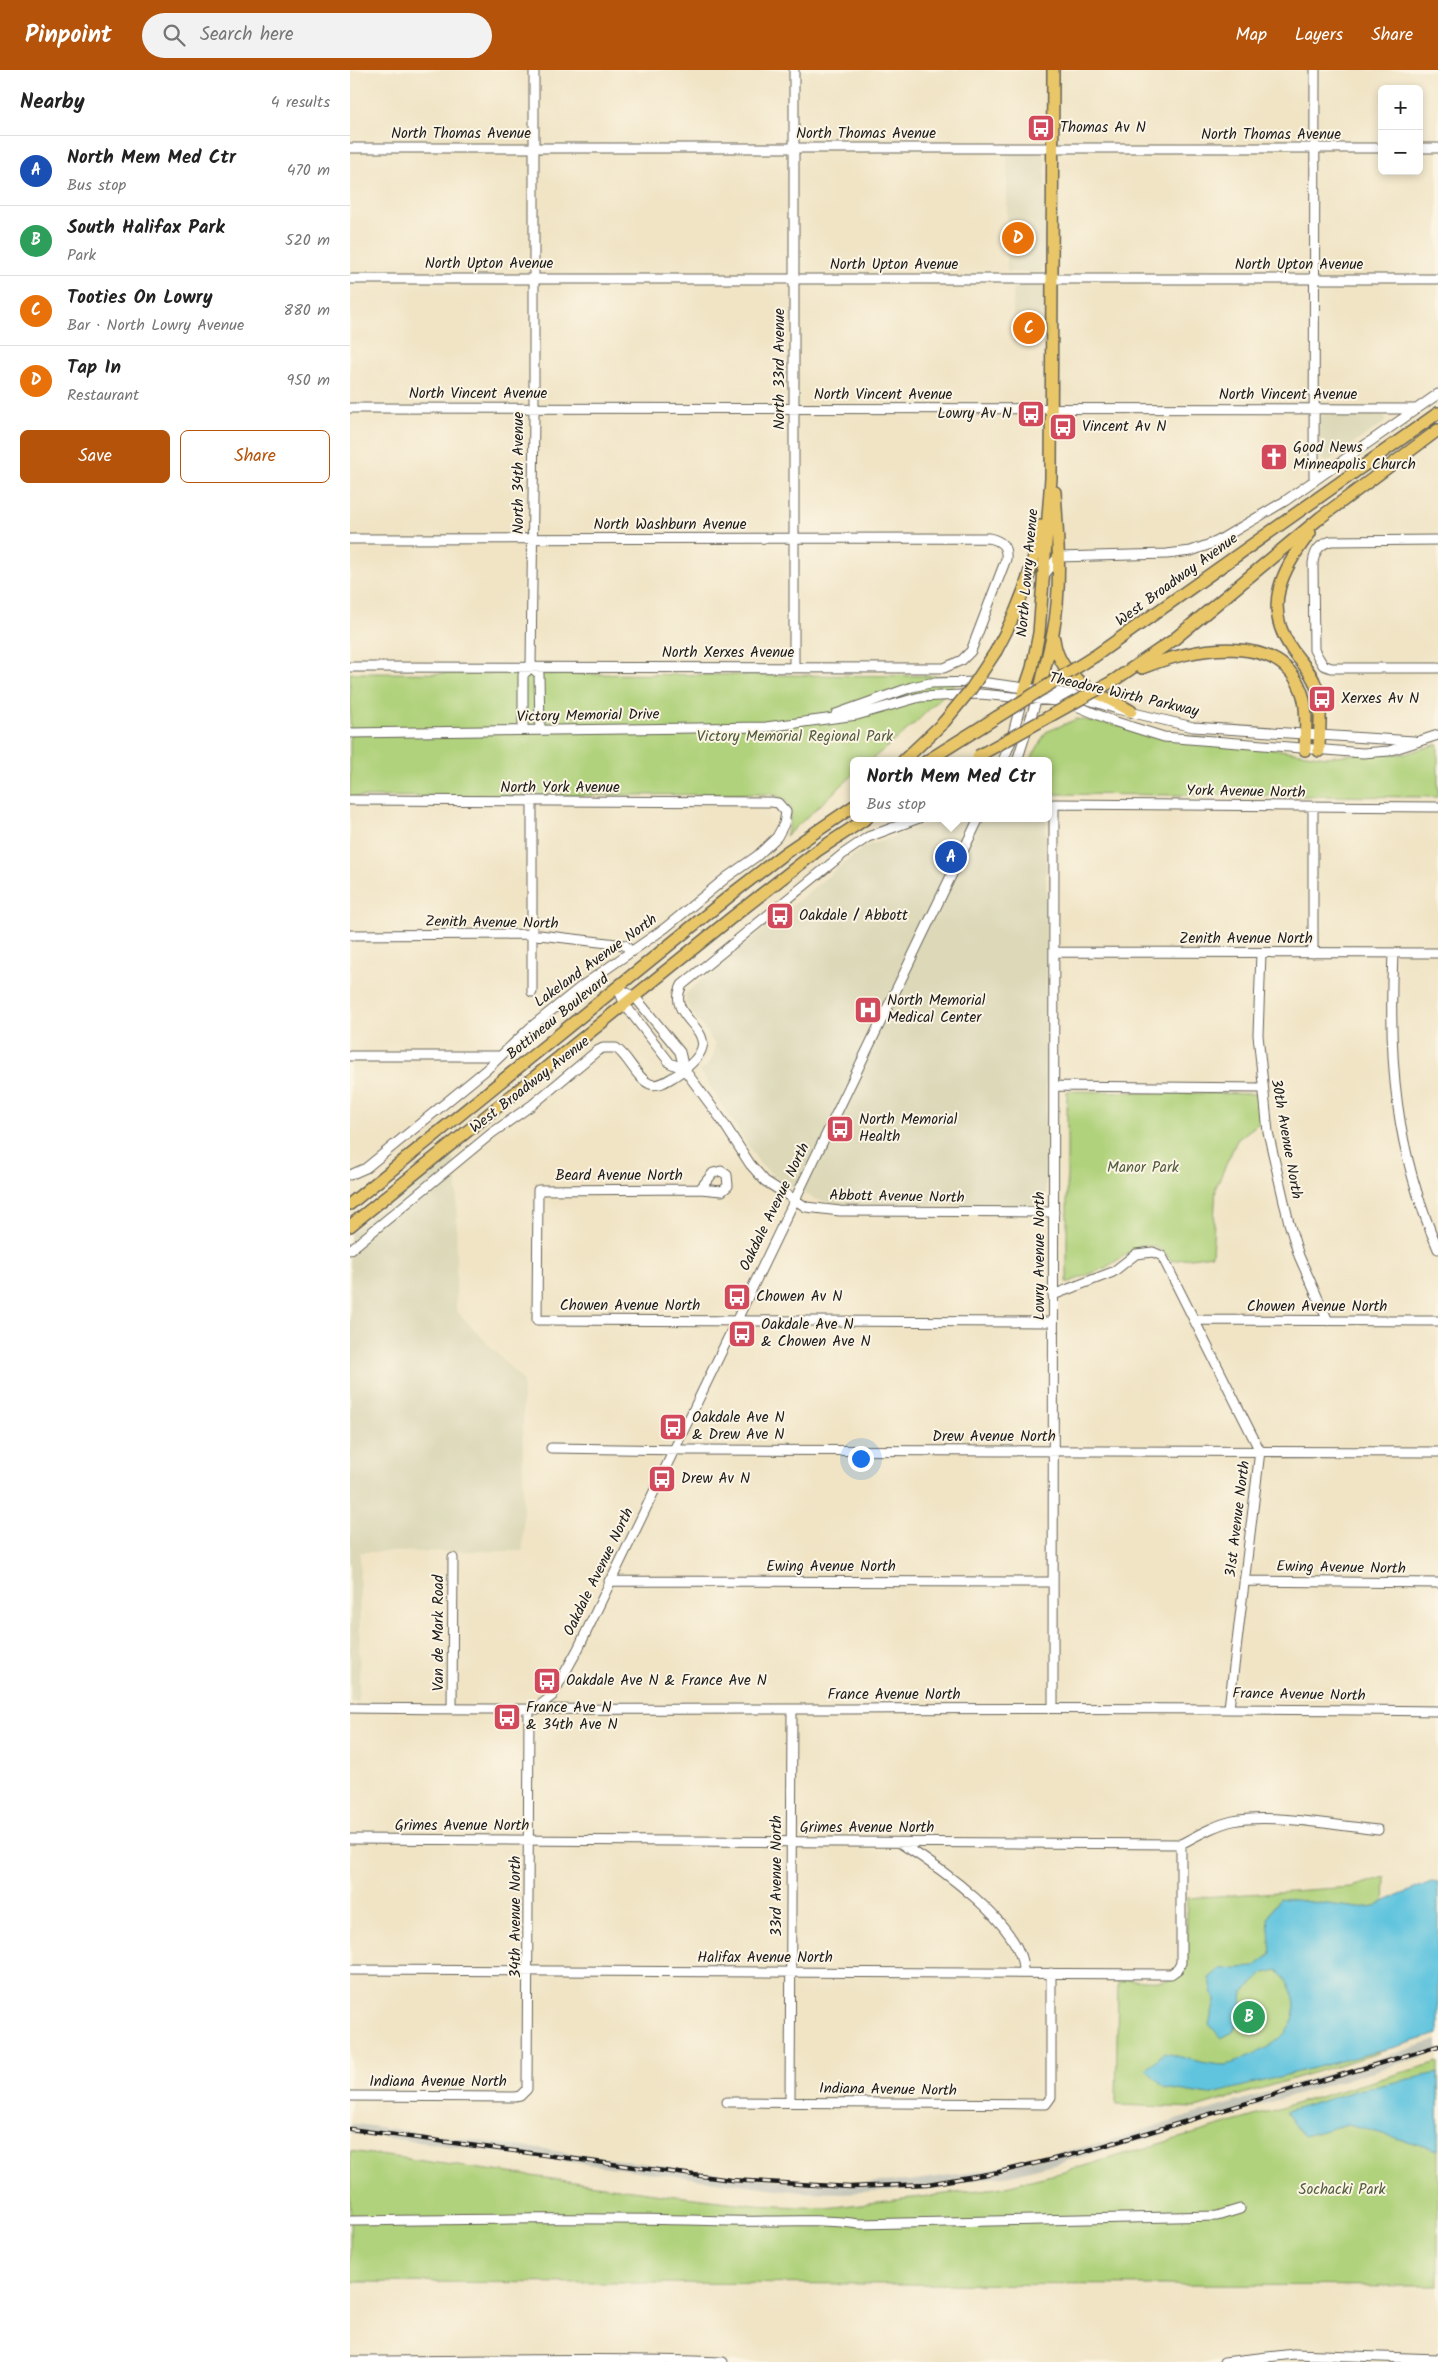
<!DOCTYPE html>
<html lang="en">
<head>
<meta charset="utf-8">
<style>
  body { margin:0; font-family:Kalam,sans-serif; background:#f2f2f2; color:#222 }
  .controls { position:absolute; right:15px; top:15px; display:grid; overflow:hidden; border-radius:8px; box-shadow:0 2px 8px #0003 }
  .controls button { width:45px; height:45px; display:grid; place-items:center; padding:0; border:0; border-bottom:1px solid #e0e0e0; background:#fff; color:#222; font:25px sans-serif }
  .you { position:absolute; left:510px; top:1388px; width:18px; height:18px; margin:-12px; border:4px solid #fff; border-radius:50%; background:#1a73e8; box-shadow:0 0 0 8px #1a73e833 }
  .badge { display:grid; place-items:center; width:32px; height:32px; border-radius:50%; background:#b45309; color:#fff; font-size:16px; font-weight:700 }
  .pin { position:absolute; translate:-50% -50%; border:2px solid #fff; box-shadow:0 1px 5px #0006 }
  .popup { position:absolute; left:500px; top:687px; width:202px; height:65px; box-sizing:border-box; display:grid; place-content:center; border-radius:8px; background:#fff; filter:drop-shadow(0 1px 4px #0005); font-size:16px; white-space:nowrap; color:#767676 }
  .popup b { font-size:19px; color:#222 }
  .popup::after { content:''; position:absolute; left:50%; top:100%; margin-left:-10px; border:10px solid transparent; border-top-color:#fff }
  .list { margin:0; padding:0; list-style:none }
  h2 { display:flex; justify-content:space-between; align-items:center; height:65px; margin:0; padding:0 20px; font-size:21px }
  h2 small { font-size:16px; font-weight:400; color:#767676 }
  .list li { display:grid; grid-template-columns:32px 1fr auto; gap:15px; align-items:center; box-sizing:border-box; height:70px; padding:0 20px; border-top:1px solid #e0e0e0 }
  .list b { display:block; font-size:19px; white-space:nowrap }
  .list p { margin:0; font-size:16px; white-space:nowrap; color:#767676 }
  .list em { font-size:16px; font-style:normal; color:#767676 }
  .actions { display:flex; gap:10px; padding:15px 20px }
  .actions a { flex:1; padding:11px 0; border:1px solid #b45309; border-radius:8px; text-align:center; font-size:18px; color:#b45309 }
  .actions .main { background:#b45309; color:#fff }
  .icon { flex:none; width:28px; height:28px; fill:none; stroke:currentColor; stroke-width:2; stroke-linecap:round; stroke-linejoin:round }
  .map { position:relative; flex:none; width:1088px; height:2292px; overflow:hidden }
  header { display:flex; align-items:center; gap:30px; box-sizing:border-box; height:70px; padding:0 25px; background:#b45309; color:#fff }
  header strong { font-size:24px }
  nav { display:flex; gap:28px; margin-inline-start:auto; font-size:18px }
  .search { width:350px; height:45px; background:#f2f2f2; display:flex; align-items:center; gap:12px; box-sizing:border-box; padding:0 18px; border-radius:28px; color:#767676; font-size:19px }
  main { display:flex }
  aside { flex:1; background:#fff }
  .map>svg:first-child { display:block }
  .built { fill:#dcd8b8 }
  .industrial { fill:#c4c5b9 }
  .green { fill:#b0d27b; stroke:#66774c }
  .water { fill:#60c4de; stroke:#3e707d }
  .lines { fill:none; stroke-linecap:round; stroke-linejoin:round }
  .minor-casing { stroke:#666257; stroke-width:11 }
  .major-casing { stroke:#666257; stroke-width:14 }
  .minor { stroke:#fff; stroke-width:9 }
  .major { stroke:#e9c769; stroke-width:11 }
  .rail-casing { stroke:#1c1c1c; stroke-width:4.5 }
  .rail { stroke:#fcf5e5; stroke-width:2.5; stroke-dasharray:8; stroke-linecap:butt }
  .major-bridge-casing { stroke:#666257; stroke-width:14; stroke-linecap:butt }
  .major-bridge { stroke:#e9c769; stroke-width:11 }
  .labels { text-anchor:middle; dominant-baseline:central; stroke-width:4; stroke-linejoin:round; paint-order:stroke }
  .poi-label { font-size:15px; fill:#1c1c1c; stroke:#fcf5e5; text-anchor:start }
  .street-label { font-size:15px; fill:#1c1c1c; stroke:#fcf5e5 }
  .park-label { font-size:15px; fill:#505c3d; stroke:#fcf5e5 }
</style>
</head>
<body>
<header>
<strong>Pinpoint</strong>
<div class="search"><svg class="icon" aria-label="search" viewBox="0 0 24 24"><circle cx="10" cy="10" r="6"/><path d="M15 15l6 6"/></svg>Search here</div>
<nav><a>Map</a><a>Layers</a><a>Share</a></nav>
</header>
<main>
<aside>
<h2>Nearby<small>4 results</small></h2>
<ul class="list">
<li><span class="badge" style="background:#1a4fb4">A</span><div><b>North Mem Med Ctr</b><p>Bus stop</p></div><em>470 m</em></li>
<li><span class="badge" style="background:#2e9e5b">B</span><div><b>South Halifax Park</b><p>Park</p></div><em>520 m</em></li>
<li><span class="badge" style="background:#e8710a">C</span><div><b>Tooties On Lowry</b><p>Bar · North Lowry Avenue</p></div><em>880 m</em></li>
<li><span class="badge" style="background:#e8710a">D</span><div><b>Tap In</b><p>Restaurant</p></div><em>950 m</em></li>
</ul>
<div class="actions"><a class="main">Save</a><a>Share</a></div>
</aside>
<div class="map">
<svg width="1088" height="2292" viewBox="0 0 1088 2292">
  <rect width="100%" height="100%" fill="#fcf5e5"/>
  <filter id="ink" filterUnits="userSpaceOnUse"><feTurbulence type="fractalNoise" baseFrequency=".02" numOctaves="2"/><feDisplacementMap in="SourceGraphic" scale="10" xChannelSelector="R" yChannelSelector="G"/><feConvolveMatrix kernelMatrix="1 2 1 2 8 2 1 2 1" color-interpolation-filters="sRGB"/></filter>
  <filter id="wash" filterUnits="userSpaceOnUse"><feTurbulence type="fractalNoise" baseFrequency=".0096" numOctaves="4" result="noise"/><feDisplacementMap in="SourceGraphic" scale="20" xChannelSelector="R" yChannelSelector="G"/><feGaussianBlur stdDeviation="1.12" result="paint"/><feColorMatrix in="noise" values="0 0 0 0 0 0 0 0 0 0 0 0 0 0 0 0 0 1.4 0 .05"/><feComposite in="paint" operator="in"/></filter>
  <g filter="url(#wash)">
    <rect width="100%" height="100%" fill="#f0e4c5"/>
    <path class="built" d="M688 83 693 85 695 90V195L690 202H657V84Z
      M663 213 687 214 694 218V272H663Z
      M975 345H1034L1036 349 1034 353 976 392 969 386V348Z
      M614 748H696V1127L689 1135H550L489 1134 467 1130 431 1111 410 1094 350 1001 359 994 364 984 365 974 336 934 335 924 512 778 578 754Z
      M98 1083 107 1098 106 1240 173 1311V1481L10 1482 9 1632H0V1163Z"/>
    <path class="industrial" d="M1088 1970V1982L766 2078 661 2105 563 2119 493 2123 449 2122 0 2063V2053L394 2107 490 2113 559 2111 635 2100 754 2072Z"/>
    <path class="green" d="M0 603 613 606 563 655 520 691H504L503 705 436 766C443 744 445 729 420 724L0 727Z
      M727 649 976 687 1013 683 1054 684 1088 674V727L699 724 698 691H680L696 662Z
      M717 1021 906 1024 910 1052 887 1070 866 1117 862 1185 821 1191 816 1184 806 1177 791 1175 755 1198 717 1213Z
      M1035 1807 1029 1983 846 2038 766 2035 768 1909C789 1909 826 1919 837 1896V1828L1002 1817Z
      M1088 1992V2216L0 2212V2081L326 2126 405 2135 476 2138 647 2118 710 2103Z"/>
    <path class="water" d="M1081 1812 1088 1813V1964L1049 1976 859 2025 815 2018 796 1999 814 1983C834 1987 856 1995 876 1995 883 1994 894 1988 901 1985 944 1968 960 1938 928 1900L915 1903 893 1922 891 1943 883 1962 871 1968 859 1954 865 1931 859 1908 870 1899 904 1897 921 1884 918 1848 929 1828 1009 1838 1024 1836Z
      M1088 2003V2080L998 2054 953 2066 936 2042 1008 2020Z"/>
  </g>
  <g filter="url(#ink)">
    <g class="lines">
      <g class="minor-casing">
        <path id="minor" d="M444 0V597
          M0 78H1032
          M1069 78H1088
          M0 209H1088
          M0 338 1066 339
          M964 411 965 0
          M0 469 639 468C652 471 657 476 656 489L621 581 612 590 594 598 0 597
          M1088 470 981 471C969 475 965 480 963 493L964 580 973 595 981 598H1088
          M695 504 708 487 817 484 841 481 866 472 935 431 1088 324
          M181 597 189 604 190 660
          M486 644 562 617 580 613 630 612 720 624 767 639 843 657 1064 671
          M173 660V605L181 597 184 345V0
          M0 663 416 657 507 645 570 627 630 624 717 632 763 651 814 667 1013 683 1039 681 1088 665
          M653 691 661 671 672 629
          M667 691 688 625
          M0 730 421 732 428 733 436 742 434 754 427 767 407 786 377 807 315 858 232 916 181 957 137 999 16 1098 0 1105
          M182 732V922
          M0 865 181 864 275 875 281 882
          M704 882 1088 883
          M911 883 908 965 918 1062 939 1153 949 1186 978 1251
          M963 883V737
          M1043 883C1038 990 1045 1080 1088 1179
          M268 918 285 927 330 982 334 999 371 1049 400 1094 415 1111 456 1137 490 1141 704 1142
          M268 918 275 935 320 993 334 999
          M0 986H149
          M704 1016 912 1018
          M350 1119 363 1103 371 1101 377 1105 378 1116 372 1121 350 1119 188 1120 187 1250 703 1252
          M0 1180 142 1063 182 1035 247 981 253 978H266C279 987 286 1008 300 1014 309 1017 318 1010 325 1006 393 961 311 955 332 915L493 784 518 767 569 748
          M703 1225 763 1202 786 1184 803 1182 812 1186 910 1381 879 1638
          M846 1250 1088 1251
          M201 1378 337 1380 1088 1382
          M259 1511 703 1512
          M894 1511 1088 1513
          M0 1638C363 1642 725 1635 1088 1641
          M703 1638 704 734 1088 737
          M102 1639 103 1488
          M185 1639 202 1626 228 1579 629 748
          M0 1769 831 1774C848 1765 865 1755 883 1751 921 1743 989 1756 1028 1760
          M550 1773C586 1795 675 1856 673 1902
          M0 1900 821 1904 828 1899 831 1893V1774
          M0 2026 165 2027 170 2026 177 2019 179 1640
          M377 2032 696 2034 701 2027V1903
          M440 2032 442 1640
          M0 2151C125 2149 251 2147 376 2151 421 2152 465 2148 509 2154L867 2146 890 2139
          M0 2291C125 2291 249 2287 373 2292
          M874 2292 944 2284 1088 2289"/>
      </g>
      <g class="major-casing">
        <path id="major" d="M960 463C933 498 912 536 941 578 949 591 961 600 966 616 973 636 969 660 969 681
          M704 569C709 611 750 623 781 641
          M646 581C667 543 684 499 690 456
          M745 586 1088 343
          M792 598C840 578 934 559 953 626 958 643 955 662 955 680
          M763 611 822 571 971 447 1088 360
          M690 619C694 600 699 582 703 563 712 517 708 469 705 422
          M672 628 682 598 689 563 701 408 703 0
          M553 691 594 652
          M577 691 647 647
          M0 1134 387 820 435 783 504 736
          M0 1156 380 849 467 781 517 748"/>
      </g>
      <use href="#minor" class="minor"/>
      <use href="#major" class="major"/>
      <g class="rail-casing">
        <path id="rail" d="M0 2059 381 2110 500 2117 578 2114 649 2102 733 2082 1088 1976"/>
      </g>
      <use href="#rail" class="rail"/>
      <g class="major-bridge-casing">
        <path id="major-bridge" d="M647 647 745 586
          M594 652 621 619 646 581
          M628 686 763 611"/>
      </g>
      <use href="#major-bridge" class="major-bridge"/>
    </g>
  </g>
  <defs>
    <g id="bus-square" transform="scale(1.4375)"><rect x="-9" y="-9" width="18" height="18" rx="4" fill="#d1495b" stroke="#fcf5e5"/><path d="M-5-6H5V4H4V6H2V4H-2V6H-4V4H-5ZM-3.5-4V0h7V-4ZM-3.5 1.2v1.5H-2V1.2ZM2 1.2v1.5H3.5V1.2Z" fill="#fff"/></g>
    <g id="church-square" transform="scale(1.4375)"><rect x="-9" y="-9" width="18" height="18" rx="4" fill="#d1495b" stroke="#fcf5e5"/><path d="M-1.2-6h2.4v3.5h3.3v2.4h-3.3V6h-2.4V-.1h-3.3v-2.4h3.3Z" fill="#fff"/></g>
    <g id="hospital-square" transform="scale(1.4375)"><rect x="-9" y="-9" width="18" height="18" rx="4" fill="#d1495b" stroke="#fcf5e5"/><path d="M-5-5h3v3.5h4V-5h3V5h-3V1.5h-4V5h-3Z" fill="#fff"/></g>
  </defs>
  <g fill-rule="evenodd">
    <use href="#bus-square" x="691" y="58"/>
    <use href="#bus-square" x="681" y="344"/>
    <use href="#bus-square" x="713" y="357"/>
    <use href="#church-square" x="924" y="387"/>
    <use href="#bus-square" x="972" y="629"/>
    <use href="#bus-square" x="430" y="846"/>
    <use href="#hospital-square" x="518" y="940"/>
    <use href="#bus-square" x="490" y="1059"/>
    <use href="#bus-square" x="387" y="1227"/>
    <use href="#bus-square" x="392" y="1264"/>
    <use href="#bus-square" x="323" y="1357"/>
    <use href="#bus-square" x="312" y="1409"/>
    <use href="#bus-square" x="197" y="1611"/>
    <use href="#bus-square" x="157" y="1647"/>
  </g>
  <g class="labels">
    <g class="poi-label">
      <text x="710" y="58">Thomas Av N</text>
      <text x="662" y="344" text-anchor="end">Lowry Av N</text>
      <text x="732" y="357">Vincent Av N</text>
      <text x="943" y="378">Good News<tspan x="943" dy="17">Minneapolis Church</tspan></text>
      <text x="991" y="629">Xerxes Av N</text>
      <text x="449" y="846">Oakdale / Abbott</text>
      <text x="537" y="931">North Memorial<tspan x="537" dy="17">Medical Center</tspan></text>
      <text x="509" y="1050">North Memorial<tspan x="509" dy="17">Health</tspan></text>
      <text x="406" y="1227">Chowen Av N</text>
      <text x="411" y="1255">Oakdale Ave N<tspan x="411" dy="17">&amp; Chowen Ave N</tspan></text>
      <text x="342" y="1348">Oakdale Ave N<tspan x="342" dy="17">&amp; Drew Ave N</tspan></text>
      <text x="331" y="1409">Drew Av N</text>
      <text x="216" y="1611">Oakdale Ave N &amp; France Ave N</text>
      <text x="176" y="1638">France Ave N<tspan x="176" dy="17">&amp; 34th Ave N</tspan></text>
    </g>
    <g class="street-label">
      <text x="111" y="64">North Thomas Avenue</text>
      <text x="516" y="64">North Thomas Avenue</text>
      <text x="921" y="65">North Thomas Avenue</text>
      <text x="139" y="194">North Upton Avenue</text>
      <text x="544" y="195">North Upton Avenue</text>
      <text x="949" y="195">North Upton Avenue</text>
      <text transform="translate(430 299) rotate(-90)">North 33rd Avenue</text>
      <text x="128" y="324">North Vincent Avenue</text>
      <text x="533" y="325">North Vincent Avenue</text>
      <text x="938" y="325">North Vincent Avenue</text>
      <text transform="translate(169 403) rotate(-90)">North 34th Avenue</text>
      <text x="320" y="455">North Washburn Avenue</text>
      <text transform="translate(678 503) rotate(-85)">North Lowry Avenue</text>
      <text transform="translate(827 510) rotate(-36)">West Broadway Avenue</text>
      <text x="378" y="583">North Xerxes Avenue</text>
      <text transform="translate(774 625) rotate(13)">Theodore Wirth Parkway</text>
      <text transform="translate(238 646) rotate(-1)">Victory Memorial Drive</text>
      <text x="210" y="718">North York Avenue</text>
      <text transform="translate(896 722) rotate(1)">York Avenue North</text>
      <text transform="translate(142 853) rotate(1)">Zenith Avenue North</text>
      <text x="896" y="869">Zenith Avenue North</text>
      <text transform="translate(246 891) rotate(-36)">Lakeland Avenue North</text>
      <text transform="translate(208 947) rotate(-39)">Bottineau Boulevard</text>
      <text transform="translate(180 1015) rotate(-38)">West Broadway Avenue</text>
      <text transform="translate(936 1069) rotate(80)">30th Avenue North</text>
      <text x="269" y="1106">Beard Avenue North</text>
      <text transform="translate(547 1127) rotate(1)">Abbott Avenue North</text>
      <text transform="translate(425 1137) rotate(-64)">Oakdale Avenue North</text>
      <text transform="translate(690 1186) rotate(-90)">Lowry Avenue North</text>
      <text x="280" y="1236">Chowen Avenue North</text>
      <text x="967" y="1237">Chowen Avenue North</text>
      <text x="644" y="1367">Drew Avenue North</text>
      <text transform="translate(888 1449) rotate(-83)">31st Avenue North</text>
      <text x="481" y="1497">Ewing Avenue North</text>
      <text transform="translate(991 1498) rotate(1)">Ewing Avenue North</text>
      <text transform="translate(249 1502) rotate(-64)">Oakdale Avenue North</text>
      <text transform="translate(89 1563) rotate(-90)">Van de Mark Road</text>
      <text x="544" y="1625">France Avenue North</text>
      <text transform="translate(949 1625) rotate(1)">France Avenue North</text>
      <text x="112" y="1756">Grimes Avenue North</text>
      <text x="517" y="1758">Grimes Avenue North</text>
      <text transform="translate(427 1806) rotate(-90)">33rd Avenue North</text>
      <text transform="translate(166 1847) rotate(-90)">34th Avenue North</text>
      <text x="415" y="1888">Halifax Avenue North</text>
      <text x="88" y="2012">Indiana Avenue North</text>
      <text transform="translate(538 2020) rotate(1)">Indiana Avenue North</text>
    </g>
    <g class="park-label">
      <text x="445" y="667">Victory Memorial Regional Park</text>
      <text x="793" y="1098">Manor Park</text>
      <text x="992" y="2120">Sochacki Park</text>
    </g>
  </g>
</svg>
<div class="controls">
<button>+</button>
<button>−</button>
</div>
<div class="you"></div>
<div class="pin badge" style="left:601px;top:787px;background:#1a4fb4">A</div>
<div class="popup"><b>North Mem Med Ctr</b>Bus stop</div>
<div class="pin badge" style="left:899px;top:1947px;background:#2e9e5b">B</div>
<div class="pin badge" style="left:679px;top:258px;background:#e8710a">C</div>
<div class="pin badge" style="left:668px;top:168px;background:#e8710a">D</div>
</div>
</main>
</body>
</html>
